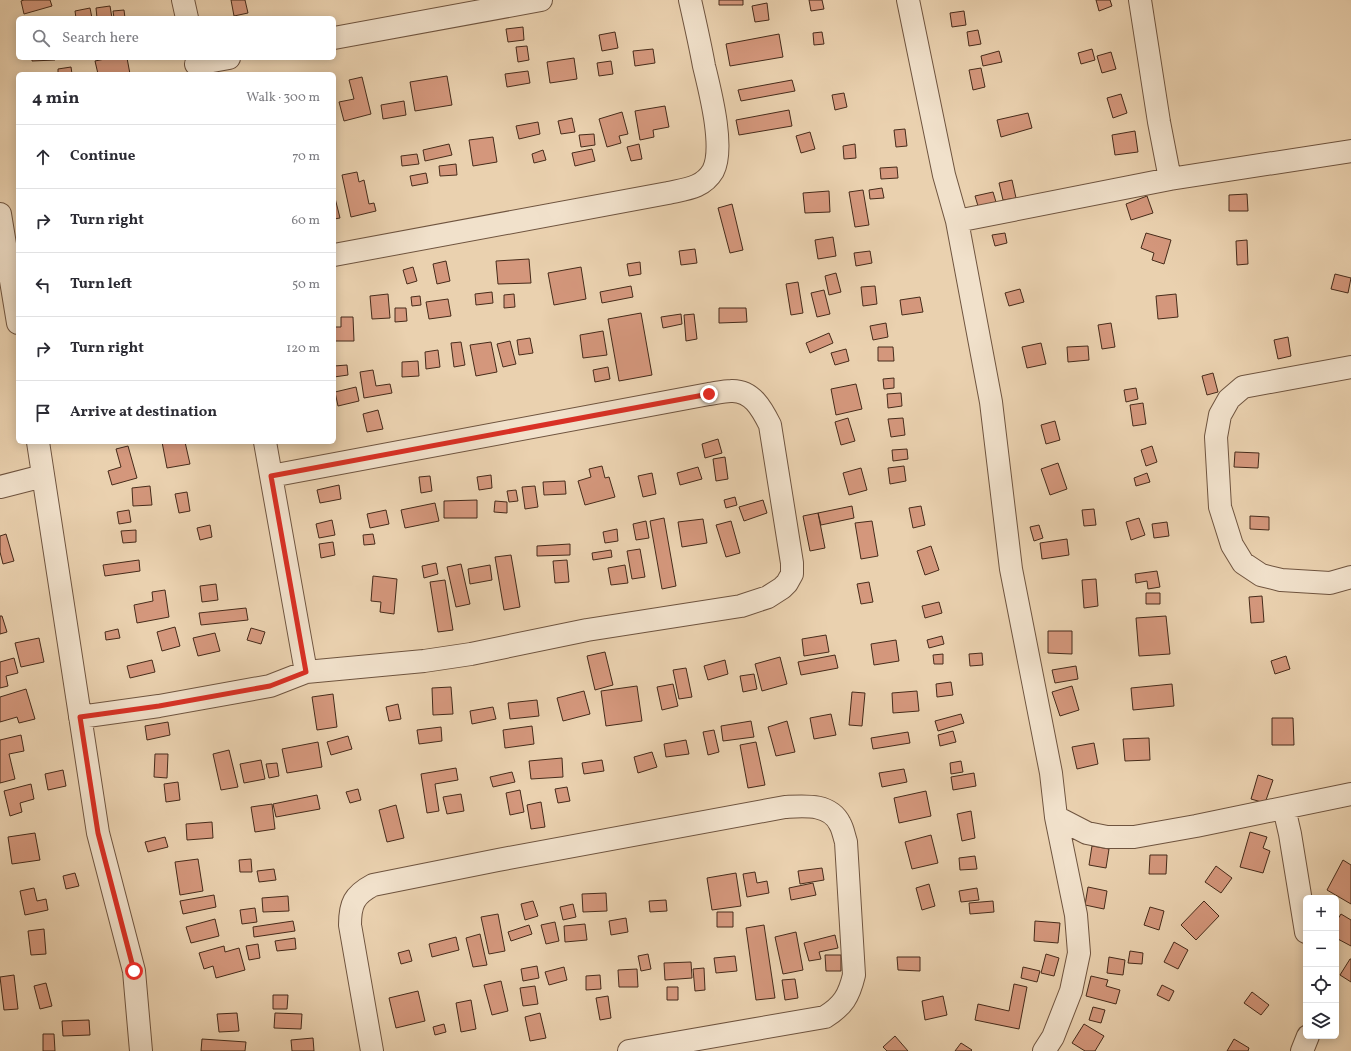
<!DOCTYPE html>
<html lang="en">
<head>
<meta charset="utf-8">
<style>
  body { margin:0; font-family:Vollkorn,serif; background:#f7f7f7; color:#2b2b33 }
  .controls { position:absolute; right:12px; bottom:12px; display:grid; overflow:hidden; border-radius:6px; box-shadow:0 2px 10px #0003 }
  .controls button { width:36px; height:36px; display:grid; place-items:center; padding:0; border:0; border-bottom:1px solid #e1e1e2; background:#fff; color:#2b2b33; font:20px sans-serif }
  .stop { position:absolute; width:12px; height:12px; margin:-9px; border:3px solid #d93025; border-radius:50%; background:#fff }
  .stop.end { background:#d93025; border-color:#fff; box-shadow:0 1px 4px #0008 }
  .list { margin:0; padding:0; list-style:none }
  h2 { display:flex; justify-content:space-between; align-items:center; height:52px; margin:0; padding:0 16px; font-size:17px }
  h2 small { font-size:13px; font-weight:400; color:#7c7c81 }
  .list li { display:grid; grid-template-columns:26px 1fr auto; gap:12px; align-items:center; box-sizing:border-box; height:64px; padding:0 16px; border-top:1px solid #e1e1e2 }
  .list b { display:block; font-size:15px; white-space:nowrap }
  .list em { font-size:13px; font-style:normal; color:#7c7c81 }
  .icon { flex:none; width:22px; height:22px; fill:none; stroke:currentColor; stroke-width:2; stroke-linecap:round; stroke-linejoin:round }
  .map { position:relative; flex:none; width:1351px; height:1051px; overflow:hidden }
  .search { position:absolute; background:#fff; box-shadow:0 2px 10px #0003; left:16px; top:16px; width:320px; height:44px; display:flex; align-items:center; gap:10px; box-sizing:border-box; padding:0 14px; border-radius:6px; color:#7c7c81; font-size:15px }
  .panel { position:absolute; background:#fff; box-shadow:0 2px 10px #0003; left:16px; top:72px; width:320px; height:372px; border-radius:6px }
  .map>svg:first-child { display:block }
  .building { fill:#d4977c; stroke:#462b1a }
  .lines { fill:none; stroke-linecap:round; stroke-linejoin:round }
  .minor-casing { stroke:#6f543f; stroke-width:24 }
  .minor { stroke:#f1e1cb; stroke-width:22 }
  .route { stroke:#d93025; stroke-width:5 }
</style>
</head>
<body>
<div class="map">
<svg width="1351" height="1051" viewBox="0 0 1351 1051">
  <rect width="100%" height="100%" fill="#ead1af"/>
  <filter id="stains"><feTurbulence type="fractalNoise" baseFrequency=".005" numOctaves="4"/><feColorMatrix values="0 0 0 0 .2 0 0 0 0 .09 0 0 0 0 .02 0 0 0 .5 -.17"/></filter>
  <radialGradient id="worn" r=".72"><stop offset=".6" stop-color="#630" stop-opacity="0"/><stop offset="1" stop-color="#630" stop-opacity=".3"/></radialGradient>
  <path class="building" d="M24 0H50L52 6 24 14 21 1Z
    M231 0H245L248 13 234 16Z
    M719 0H743V5H719Z
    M809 0H822L824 9 811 11Z
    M1096 0H1110L1112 6 1099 11Z
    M767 3 769 20 755 22 752 6Z
    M110 6 112 18H97L96 8Z
    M90 8 92 18H76L75 11Z
    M124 10 125 18H114L113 11Z
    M964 11 966 25 952 27 950 13Z
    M523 27 524 40 508 42 506 29Z
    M978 30 981 44 969 46 967 32Z
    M615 32 618 48 602 51 599 35Z
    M822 32 824 44 814 45 813 33Z
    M779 34 783 57 730 66 726 44Z
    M527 46 529 60 518 62 516 47Z
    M653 49 655 63 635 66 633 51Z
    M1092 49 1095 60 1081 64 1078 53Z
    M999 51 1002 62 983 66 981 56Z
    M1111 52 1116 69 1102 73 1097 56Z
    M32 58H55V60L32 61Z
    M110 58H127L130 74H98L95 61Z
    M574 58 577 79 550 83 547 62Z
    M611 61 613 74 599 76 597 63Z
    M71 67 72 74H58V69Z
    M981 68 985 87 973 90 969 70Z
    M528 71 530 83 507 87 505 74Z
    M447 76 452 105 415 111 410 82Z
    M362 77 371 114 344 121 339 102 354 99 349 80Z
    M792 80 795 91 741 101 738 90Z
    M844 93 847 107 835 110 832 95Z
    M1121 94 1127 113 1113 118 1107 98Z
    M404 101 406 115 383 119 381 105Z
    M665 106 669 127 653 130 654 137 640 140 635 111Z
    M789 110 792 126 739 135 736 120Z
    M622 112 628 134 619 136 621 143 607 147 599 119Z
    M1028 113 1032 128 1001 137 997 120Z
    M572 118 575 132 561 134 558 121Z
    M538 122 540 134 519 139 516 126Z
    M905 129 907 146 896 147 894 130Z
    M1135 131 1138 152 1115 155 1112 135Z
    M810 132 815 149 801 153 796 136Z
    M594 134 595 145 581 147 579 135Z
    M493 137 497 162 473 166 469 140Z
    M449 144 452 155 425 161 423 150Z
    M639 144 642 159 631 161 627 147Z
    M855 144 856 158 844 159 843 146Z
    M592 149 595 161 575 166 572 153Z
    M543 150 546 160 534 163 532 154Z
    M417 154 419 164 402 166 401 156Z
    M456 164 457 175 440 176 439 166Z
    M897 167 898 178 881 179 880 168Z
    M357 172 359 182 364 180 369 204 374 203 376 211 351 217 342 175Z
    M426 173 428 183 412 186 410 176Z
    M1012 180 1016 198 1003 200 999 183Z
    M882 188 884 198 870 199 869 190Z
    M863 190 869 225 855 227 849 192Z
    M829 191 830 212 805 213 803 193Z
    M993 192 996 202 978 206 975 196Z
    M334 194 340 218 334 219Z
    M1247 194 1248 211H1229V195Z
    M1147 196 1153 213 1131 220 1126 204Z
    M732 204 743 250 730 253 718 208Z
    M1005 233 1007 243 995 246 992 235Z
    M1146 233 1171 240 1164 264 1152 260 1154 253 1141 248Z
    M833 237 836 256 818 259 815 240Z
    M1247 240 1248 264 1237 265 1236 241Z
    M695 249 697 263 681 265 679 251Z
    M870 251 872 263 856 266 854 253Z
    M529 259 531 283 498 284 496 261Z
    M446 261 450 281 437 284 433 264Z
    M640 262 641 274 629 276 627 264Z
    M413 267 417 281 407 284 403 270Z
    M581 267 586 299 554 305 548 273Z
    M836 273 841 292 829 295 825 276Z
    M1335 274 1351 278 1348 293 1331 289Z
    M798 282 803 313 791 315 786 284Z
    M631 286 633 297 602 303 600 292Z
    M875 286 877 304 863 306 861 287Z
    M1020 289 1024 302 1009 306 1005 293Z
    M824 290 830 314 817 317 811 293Z
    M492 292 493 303 476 305 475 294Z
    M388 294 390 318 372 319 370 296Z
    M514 294 515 307 504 308V295Z
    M1176 294 1178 317 1158 319 1156 296Z
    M420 296 421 305 412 306 411 297Z
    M920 297 923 312 902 315 900 300Z
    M448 299 451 316 429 319 426 302Z
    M395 308H406L407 321 395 322Z
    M719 308H746L747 322 719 323Z
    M641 313 652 375 619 381 608 319Z
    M681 314 682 324 663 328 661 317Z
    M694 314 697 339 686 341 684 315Z
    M341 317H353L354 341H334V327H341Z
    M886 323 888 337 873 340 870 326Z
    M1111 323 1115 347 1102 349 1098 325Z
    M603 331 607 355 583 358 580 335Z
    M829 333 833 343 810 353 806 343Z
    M1288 337 1291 356 1278 359 1274 340Z
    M530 338 533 353 519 355 517 340Z
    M510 341 516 364 503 367 497 344Z
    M461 342 465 365 454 367 451 343Z
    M491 342 497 372 476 376 470 345Z
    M1041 343 1046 364 1027 368 1022 347Z
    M1088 346 1089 360 1068 362 1067 347Z
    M878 347H893L894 361H878Z
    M846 349 849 361 835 365 831 353Z
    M438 350 440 367 426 369 425 352Z
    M418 361 419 376 402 377V362Z
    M347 365 348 375 334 377V366Z
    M608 367 610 379 595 382 593 370Z
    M373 370 376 386 390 384 392 393 364 398 360 372Z
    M1213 373 1218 392 1207 395 1202 376Z
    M894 378V388L884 389 883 379Z
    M856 384 862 409 836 415 831 389Z
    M356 387 359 401 338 406 335 392Z
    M1136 388 1138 399 1126 402 1124 390Z
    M901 393 902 406 888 408 887 394Z
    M1143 403 1146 424 1133 426 1130 405Z
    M378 410 383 429 367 432 363 414Z
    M848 418 855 441 841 445 835 422Z
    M903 418 905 435 891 437 888 419Z
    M1055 421 1060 440 1046 444 1041 425Z
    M718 439 722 453 705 458 702 444Z
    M162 442H185L190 464 167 468Z
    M128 446 137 478 112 485 108 471 121 467 116 449Z
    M1152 446 1157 462 1146 466 1141 450Z
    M907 449 908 459 893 461 892 450Z
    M1235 452 1259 453 1258 468 1234 467Z
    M725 457 728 479 716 481 713 459Z
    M1058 463 1067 489 1050 495 1041 469Z
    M602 466 605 478 609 477 615 497 585 505 578 481 591 477 589 469Z
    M904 466 906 481 890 484 888 468Z
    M698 467 702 479 680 485 677 473Z
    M861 468 867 490 849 495 843 473Z
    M652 473 656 494 643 497 638 476Z
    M1147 473 1150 482 1136 486 1134 478Z
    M491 475 492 488 479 490 477 477Z
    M430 476 432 491 421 493 419 477Z
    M565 481 566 494 544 495 543 482Z
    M339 485 341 499 320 503 317 490Z
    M150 486 152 505 133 506 132 488Z
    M535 486 538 507 525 509 522 487Z
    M516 490 518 501 509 502 507 491Z
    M187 492 190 511 179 513 175 494Z
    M735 497 737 505 726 508 724 500Z
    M477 500V518H444V501Z
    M763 500 767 513 744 521 739 507Z
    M495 501 507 502V513L494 512Z
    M435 503 439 521 405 528 401 510Z
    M852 506 854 518 821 525 818 513Z
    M921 506 925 525 913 528 909 508Z
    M1094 509 1096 525 1084 526 1082 510Z
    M129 510 131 522 119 524 117 512Z
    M386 510 389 524 370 528 367 514Z
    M818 513 825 548 810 551 803 516Z
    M1250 516 1269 517V530L1250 529Z
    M664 518 676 586 662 589 650 521Z
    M1139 518 1145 535 1131 540 1126 522Z
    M703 519 707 543 682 547 678 522Z
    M332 520 335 535 319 538 316 524Z
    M646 521 649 538 636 540 633 524Z
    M731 521 740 553 726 557 716 525Z
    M872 521 878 556 861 559 855 523Z
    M1167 522 1169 536 1154 538 1152 524Z
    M210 525 212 537 200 540 197 528Z
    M1039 525 1043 538 1034 541 1030 527Z
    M617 529 618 541 605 543 603 532Z
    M136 530V542L123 543 121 531Z
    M6 534 14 561 3 564 0 552V536Z
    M373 534 375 544 364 545 363 535Z
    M1067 539 1069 555 1042 559 1040 543Z
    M333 542 335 555 321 558 319 544Z
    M570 544V555L537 556V546Z
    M931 546 939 570 925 575 917 551Z
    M640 549 645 577 632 579 627 551Z
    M611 550 612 557 593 560 592 553Z
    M511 555 520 607 504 610 495 557Z
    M139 560 140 571 105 576 103 565Z
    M567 560 569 582 555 583 553 561Z
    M436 563 438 574 424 578 422 566Z
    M461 564 470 604 456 607 447 567Z
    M490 565 492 580 470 584 468 569Z
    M625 565 628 583 611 585 608 568Z
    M1157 571 1160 587 1148 589 1147 581 1136 583 1135 574Z
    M373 576 397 579 394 614 380 612 381 602 371 601Z
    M1096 579 1098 606 1084 608 1082 580Z
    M445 580 453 630 438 632 430 582Z
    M869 582 873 602 861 604 857 584Z
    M216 584 218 600 202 602 200 586Z
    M165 590 169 617 137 623 134 605 153 601 152 592Z
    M1146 593H1160V604H1146Z
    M1262 596 1264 622 1251 623 1249 597Z
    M939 602 942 613 925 618 922 606Z
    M246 608 248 620 201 625 199 613Z
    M0 616H2L7 632 0 634Z
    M1166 616 1170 654 1139 656 1136 618Z
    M175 627 180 646 162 651 157 632Z
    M251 628 265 632 261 644 247 640Z
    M118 629 120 638 106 640 105 632Z
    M1048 631H1072V654L1048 653Z
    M215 633 220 651 198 656 193 638Z
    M826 635 829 652 804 656 802 639Z
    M942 636 944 644 929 648 927 640Z
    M39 638 44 662 21 667 15 643Z
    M896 640 899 661 874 665 871 644Z
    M605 652 613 685 595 690 587 656Z
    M982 653 983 665 970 666 969 654Z
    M943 654V664H934L933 655Z
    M835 655 838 668 801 675 798 662Z
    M1286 656 1290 669 1275 674 1271 661Z
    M780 657 787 684 762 691 755 664Z
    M14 658 18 673 6 676 8 686 0 688V662Z
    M152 660 155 672 130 678 127 666Z
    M725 660 728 674 708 680 704 666Z
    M1076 666 1078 679 1055 683 1052 670Z
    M686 668 692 697 679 699 673 670Z
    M754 674 757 689 743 692 740 676Z
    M951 682 953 695 937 697 936 684Z
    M673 684 678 706 662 710 657 687Z
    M1172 684 1174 706 1133 710 1131 688Z
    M637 686 642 721 606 726 601 691Z
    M1072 686 1079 710 1060 716 1052 692Z
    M451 687 453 714 433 715 432 688Z
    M26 689 35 719 19 723 17 717 0 722V697Z
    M584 691 590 714 563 721 557 698Z
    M917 691 919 711 893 713 892 693Z
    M852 692 865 693 862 726 849 725Z
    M333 694 337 727 317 730 312 697Z
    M537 700 539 716 510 719 508 703Z
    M398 704 401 719 389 721 386 707Z
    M493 707 496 719 472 724 470 711Z
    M831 714 836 735 814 739 810 718Z
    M961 714 964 723 938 731 935 721Z
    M1272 718H1293L1294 745H1272Z
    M751 721 754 737 723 741 721 726Z
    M787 721 795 752 776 756 768 727Z
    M168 722 170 735 147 740 145 726Z
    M532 726 534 744 505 748 503 730Z
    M441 727 442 741 419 744 417 730Z
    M714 730 719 752 708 755 703 732Z
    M953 731 956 742 940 746 938 735Z
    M908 732 910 743 873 749 871 738Z
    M21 735 24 751 9 754 15 779 0 783V740Z
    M348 736 352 749 331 755 327 742Z
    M1149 738 1150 760 1125 761 1123 739Z
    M686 740 689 754 666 757 664 744Z
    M318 742 322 767 287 773 282 749Z
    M756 742 765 785 748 788 740 745Z
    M1094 743 1098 764 1077 769 1072 747Z
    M229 750 238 787 221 790 213 754Z
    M652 752 657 767 638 773 634 757Z
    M155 754H168L167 778 154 777Z
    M562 758 563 777 531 779 529 761Z
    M261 760 265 779 244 783 240 764Z
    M602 760 604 771 584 774 582 763Z
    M961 761 963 772 951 774 950 763Z
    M277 763 279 776 269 778 266 764Z
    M456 768 458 780 435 784 439 811 427 813 421 774Z
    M904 769 907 782 882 787 879 773Z
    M63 770 66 786 48 790 45 774Z
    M512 772 515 782 493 787 490 777Z
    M974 773 976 786 953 790 951 777Z
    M1258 775 1273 780 1265 803 1251 799Z
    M178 782 180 800 166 802 164 784Z
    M31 784 34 799 20 803 22 812 10 816 4 791Z
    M567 787 570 801 558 803 555 789Z
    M358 789 361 800 350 803 346 792Z
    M520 790 524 812 510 815 506 793Z
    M926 791 931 816 899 823 894 798Z
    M461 794 464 811 447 814 443 797Z
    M317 795 320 809 276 817 273 804Z
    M541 802 545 827 531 829 527 805Z
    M272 804 275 829 255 832 251 807Z
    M396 805 404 838 387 842 379 810Z
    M971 811 975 838 962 841 957 814Z
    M212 822 213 838 187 840 186 824Z
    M1250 832 1267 837 1263 848 1270 851 1263 873 1240 867Z
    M35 833 40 860 12 864 8 837Z
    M931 835 938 863 912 869 905 842Z
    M165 837 168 847 148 852 145 842Z
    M1092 846 1109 849 1106 868 1089 865Z
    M1150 855H1167L1166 874H1149Z
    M975 856 977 869 960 870 959 858Z
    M198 859 203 891 180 895 175 862Z
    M251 859 252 872H240L239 860Z
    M1343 860 1351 865V904L1327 890Z
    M1216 866 1232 878 1221 893 1205 882Z
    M822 868 824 880 800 884 798 871Z
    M274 869 276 880 259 882 257 871Z
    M755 872 757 883 767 881 769 893 747 897 743 874Z
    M75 873 79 886 66 889 63 876Z
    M736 873 741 906 712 910 707 878Z
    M813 883 816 895 791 900 789 888Z
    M929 884 935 906 922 910 916 888Z
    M1088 887 1107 891 1104 909 1085 905Z
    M34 888 37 901 46 899 48 910 25 915 20 891Z
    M977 888 979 900 961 902 959 891Z
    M606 893 607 911 583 912 582 894Z
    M214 895 216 907 183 914 180 901Z
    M288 896 289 911 263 912 262 898Z
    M666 900 667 911 650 912 649 901Z
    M533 901 538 916 525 920 521 904Z
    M993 901 994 912 970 914 969 903Z
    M1204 901 1219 916 1196 940 1181 925Z
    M573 904 576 917 563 920 560 907Z
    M1150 907 1164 911 1159 930 1144 925Z
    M255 908 257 922 242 924 240 910Z
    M717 912H733V927H717Z
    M498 914 505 951 489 954 481 917Z
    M1341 914 1351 920V946L1336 938V922Z
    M626 918 628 932 611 935 609 921Z
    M215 919 219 936 191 943 186 927Z
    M293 921 295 931 254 937 253 927Z
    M1035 921 1060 923 1058 943 1034 941Z
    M555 922 559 941 546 944 541 925Z
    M585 924 587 940 565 942 564 926Z
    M529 925 532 934 511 941 508 932Z
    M764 925 775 998 756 1000 746 928Z
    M44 929 46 954 31 955 28 931Z
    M796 932 803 970 783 974 775 937Z
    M480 934 487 965 473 967 466 938Z
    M835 935 838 948 819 952 821 959 809 961 804 943Z
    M456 937 459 950 432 957 429 944Z
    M295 938 296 949 277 951 275 941Z
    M1174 942 1188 950 1178 969 1164 962Z
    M258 944 260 958 249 960 246 946Z
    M224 946 225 952 239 948 245 970 216 978 213 966 204 969 199 953Z
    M409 950 412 961 401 964 398 953Z
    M1130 951 1143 953 1142 964 1128 963Z
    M648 954 651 969 641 971 638 956Z
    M1046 954 1059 958 1054 976 1041 973Z
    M825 955H841V971H826Z
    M735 956 737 971 716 973 714 958Z
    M897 957H920V971L898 970Z
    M1109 957 1125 960 1123 975 1107 973Z
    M1350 959H1351V982L1340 975Z
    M691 962 692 978 665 980 664 963Z
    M537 966 539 978 523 981 521 969Z
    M564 967 567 980 549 985 545 972Z
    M1023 967 1040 971 1037 982 1021 978Z
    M704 968 705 990 695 991 693 969Z
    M637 969 638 987H619L618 970Z
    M14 975 18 1009 4 1010 0 977Z
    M600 975 601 989 586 990V976Z
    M1091 976 1108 980 1106 986 1120 990 1116 1004 1086 996Z
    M795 979 798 998 785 1000 782 980Z
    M501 981 508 1011 492 1015 484 985Z
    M46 983 52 1006 40 1009 34 986Z
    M1014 984 1027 987 1019 1029 975 1020 978 1004 1009 1011Z
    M1162 985 1174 991 1169 1001 1157 995Z
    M535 986 538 1004 523 1006 520 988Z
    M667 987H678V1000H667Z
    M418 991 425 1021 396 1028 389 998Z
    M1252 992 1269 1005 1261 1015 1244 1003Z
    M273 995H288L287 1009H273Z
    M608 996 611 1018 600 1020 596 998Z
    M943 996 947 1015 925 1020 922 1001Z
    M471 1000 476 1029 461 1032 456 1003Z
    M1093 1007 1105 1010 1101 1023 1089 1020Z
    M237 1013 239 1031 219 1032 217 1014Z
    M275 1013 302 1014 301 1029 274 1028Z
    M540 1013 546 1038 530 1041 525 1017Z
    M89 1020 90 1035 63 1036 62 1021Z
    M444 1024 446 1032 435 1035 433 1027Z
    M1084 1024 1104 1036 1095 1051H1085L1072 1043Z
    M43 1034H54L55 1051H43Z
    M895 1036 908 1051H887L883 1047Z
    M313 1038 314 1051H292L291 1040Z
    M202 1039 246 1042 245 1051H201Z
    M1234 1039 1249 1048 1248 1051H1227Z
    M961 1043 972 1050 971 1051H955Z"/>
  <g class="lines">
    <g class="minor-casing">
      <path id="minor" d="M183 0 187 18
        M908 0 944 175 957 221 991 402 1011 569 1051 773 1056 817 1076 915 1079 953 1071 991 1053 1037 1044 1051
        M334 38 541 0
        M196 64 229 58
        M1170 179 1351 151
        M0 214 18 323
        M957 221 1170 179 1159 122 1140 0
        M334 255 668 193C686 189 703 188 713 171 725 148 710 91 704 66 700 44 695 22 690 0
        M1351 367 1243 387 1229 399 1220 415 1216 437 1220 507 1232 545 1243 563 1261 575 1281 580 1330 583 1351 577
        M38 442 98 833 134 971 141 1051
        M265 442 306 672
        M0 487 43 476
        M80 717 159 706 270 686 306 672 424 661 471 654 587 630 741 606 768 597 782 588 787 583 792 574V563L770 425C762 409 752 390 731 391 724 391 716 393 709 394L271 476
        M1284 808 1290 834 1306 932
        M1056 817 1087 833 1107 837H1134L1196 826 1351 794
        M372 1051 350 925C350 904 354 895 373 885L498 860 785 807C804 806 830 803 840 824 843 829 844 836 846 842L854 975C849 996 843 1006 825 1017L629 1051
        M1302 1051 1308 1036"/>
    </g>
    <use href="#minor" class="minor"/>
  </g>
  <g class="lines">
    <path class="route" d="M134 971 98 833 80 717 159 706 270 686 306 672 271 476 709 394"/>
  </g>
  <rect width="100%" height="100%" filter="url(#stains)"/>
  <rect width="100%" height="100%" fill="url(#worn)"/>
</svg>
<div class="controls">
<button>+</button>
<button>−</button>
<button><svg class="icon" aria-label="locate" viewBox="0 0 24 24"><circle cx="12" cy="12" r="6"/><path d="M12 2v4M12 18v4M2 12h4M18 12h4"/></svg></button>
<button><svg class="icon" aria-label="layers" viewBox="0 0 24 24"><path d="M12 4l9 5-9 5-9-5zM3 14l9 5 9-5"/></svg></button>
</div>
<div class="stop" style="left:134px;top:971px"></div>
<div class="stop end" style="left:709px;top:394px"></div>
<div class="search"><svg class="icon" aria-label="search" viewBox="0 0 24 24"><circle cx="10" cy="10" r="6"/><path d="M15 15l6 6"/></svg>Search here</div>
<section class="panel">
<h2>4 min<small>Walk · 300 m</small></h2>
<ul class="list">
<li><svg class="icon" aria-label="ahead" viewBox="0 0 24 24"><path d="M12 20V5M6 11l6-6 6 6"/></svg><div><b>Continue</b></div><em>70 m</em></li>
<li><svg class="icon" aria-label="right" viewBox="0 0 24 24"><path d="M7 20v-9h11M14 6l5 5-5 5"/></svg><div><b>Turn right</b></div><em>60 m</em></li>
<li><svg class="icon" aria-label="left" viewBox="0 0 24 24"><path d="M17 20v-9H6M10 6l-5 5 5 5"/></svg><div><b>Turn left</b></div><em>50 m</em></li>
<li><svg class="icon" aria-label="right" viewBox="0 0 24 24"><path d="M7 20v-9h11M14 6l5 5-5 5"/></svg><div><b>Turn right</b></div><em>120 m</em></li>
<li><svg class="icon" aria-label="arrive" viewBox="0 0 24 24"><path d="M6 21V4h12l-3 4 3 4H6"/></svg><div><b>Arrive at destination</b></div></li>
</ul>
</section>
</div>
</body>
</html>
